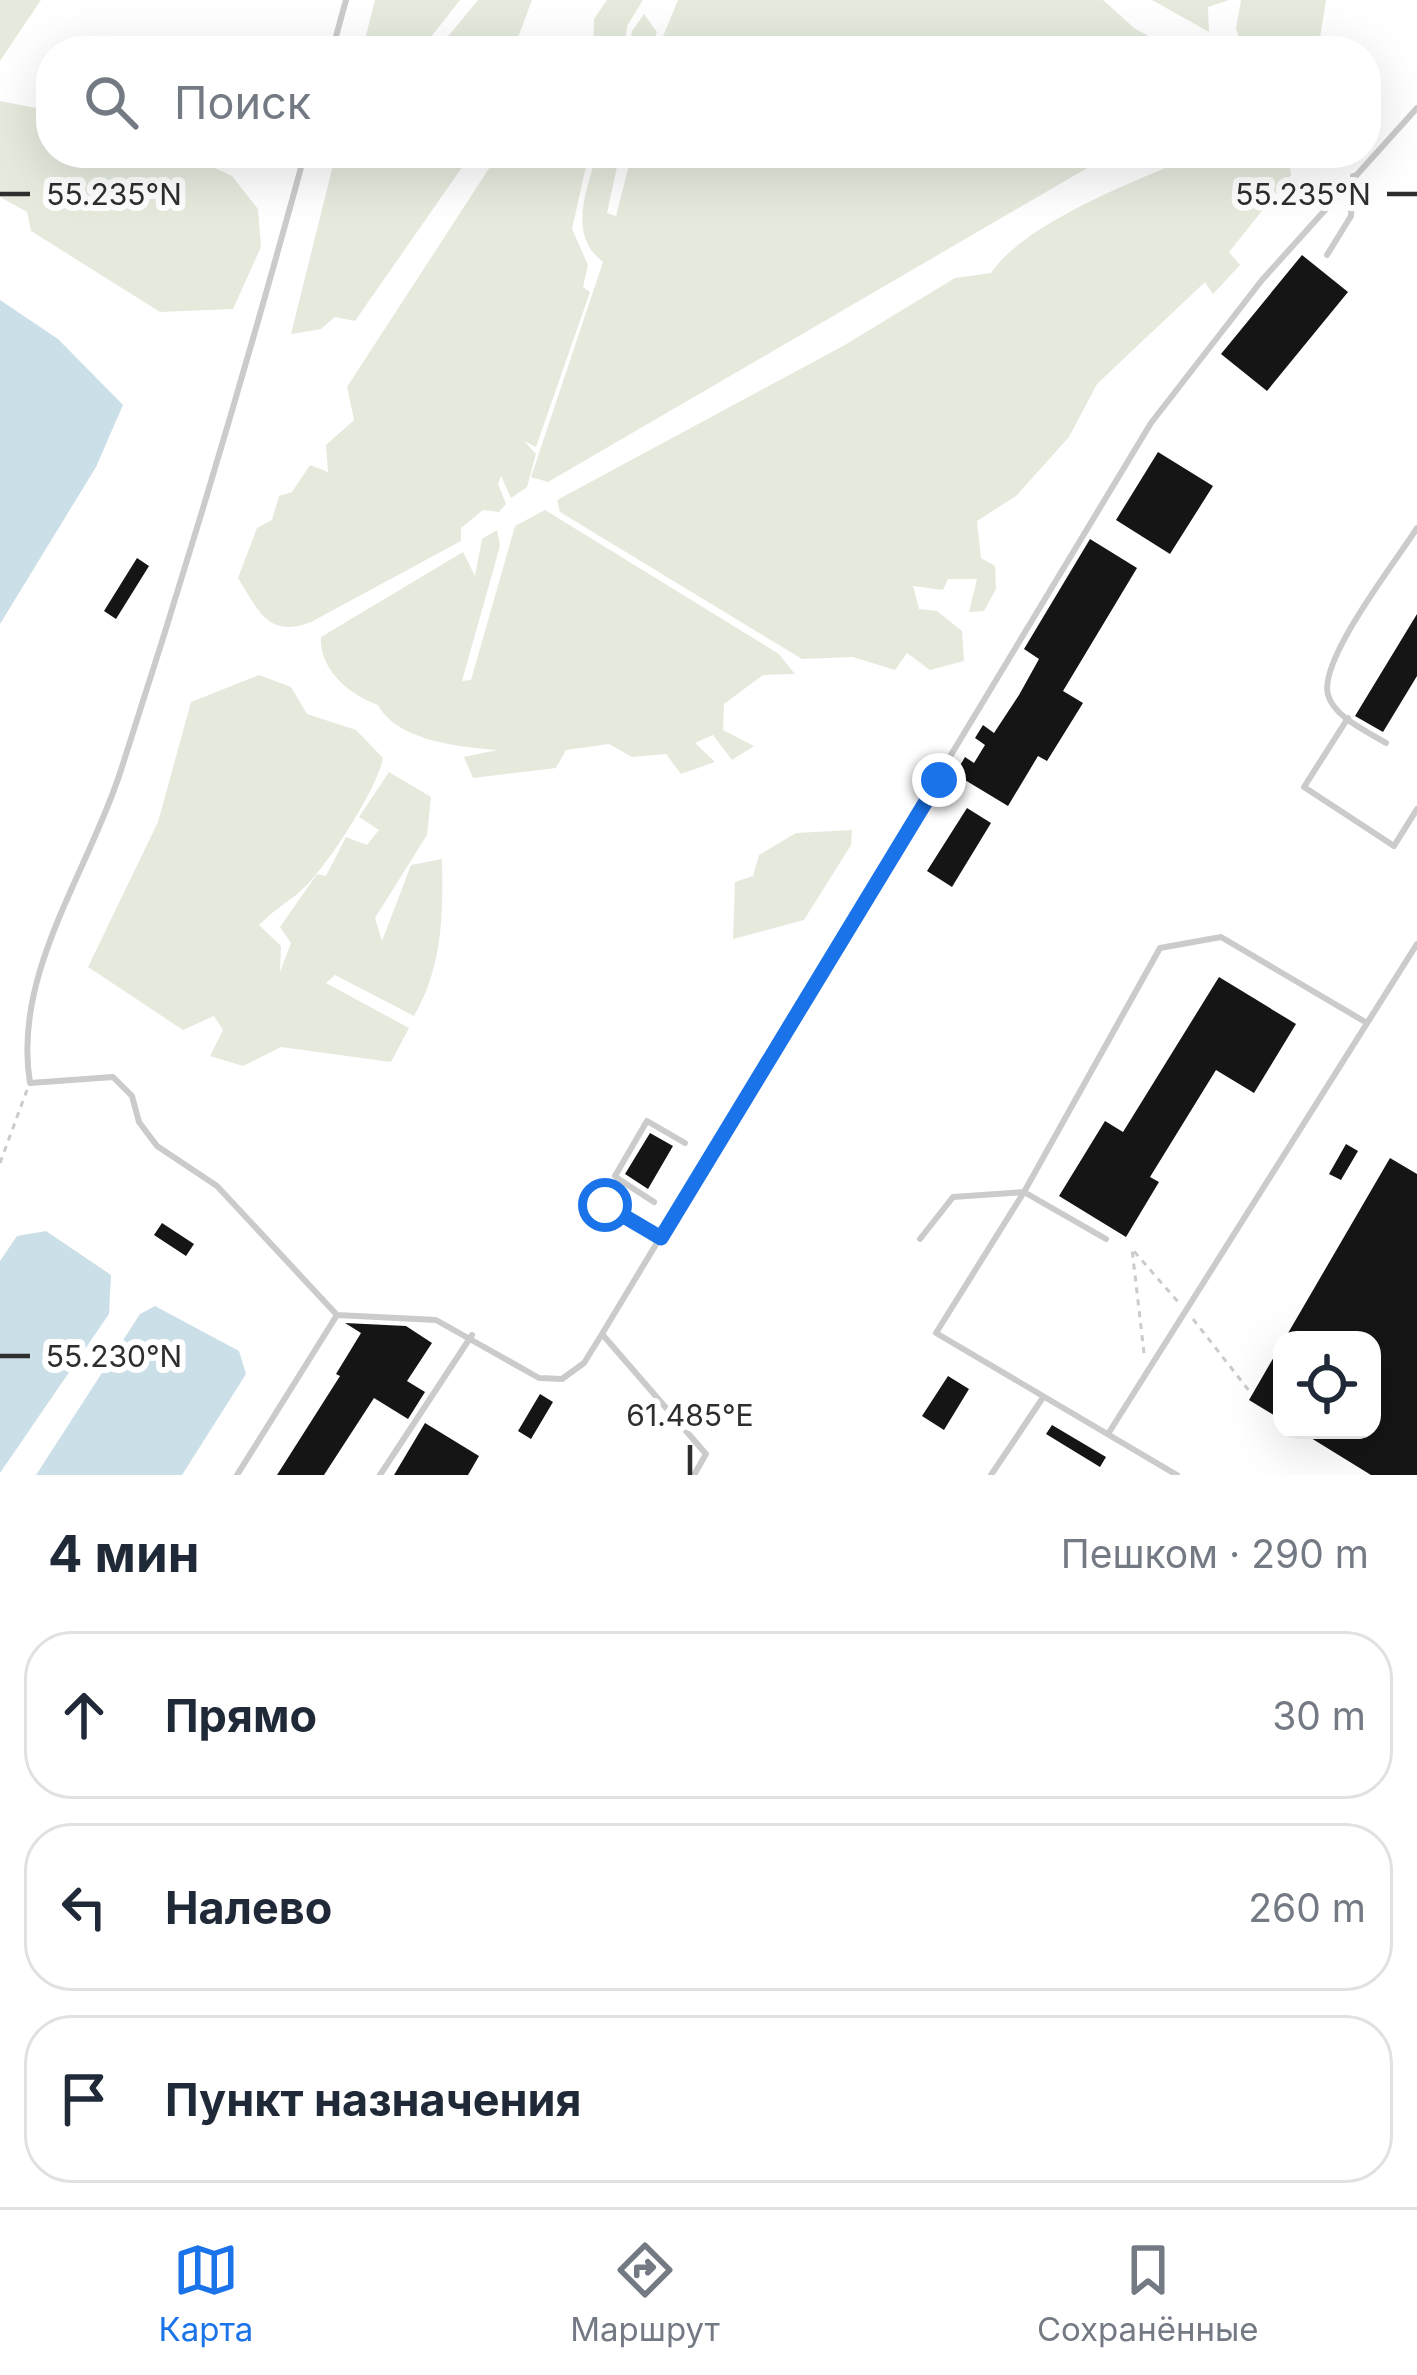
<!DOCTYPE html>
<html lang="ru">
<head>
<meta charset="utf-8">
<style>
  body { margin:0; font-family:Inter,sans-serif; background:#f6f6f7; color:#1f2937 }
  .controls { position:absolute; right:36px; bottom:36px; display:grid; overflow:hidden; border-radius:24px; box-shadow:0 12px 48px #0002 }
  .controls button { width:108px; height:108px; display:grid; place-items:center; padding:0; border:0; border-bottom:3px solid #e0e1e3; background:#fff; color:#1f2937; font:60px sans-serif }
  .stop { position:absolute; width:36px; height:36px; margin:-27px; border:9px solid #1a73e8; border-radius:50%; background:#fff }
  .stop.end { background:#1a73e8; border-color:#fff; box-shadow:0 3px 12px #0008 }
  .list { margin:0; padding:0; list-style:none }
  h2 { display:flex; justify-content:space-between; align-items:center; height:156px; margin:0; padding:0 48px; font-size:51px }
  h2 small { font-size:39px; font-weight:400; color:#747a83 }
  .list li { display:grid; grid-template-columns:78px 1fr auto; gap:36px; align-items:center; box-sizing:border-box; height:168px; margin:0 24px 24px; padding:0 24px; border:3px solid #e0e1e3; border-radius:48px }
  .list b { display:block; font-size:45px; white-space:nowrap }
  .list em { font-size:39px; font-style:normal; color:#747a83 }
  .icon { flex:none; width:66px; height:66px; fill:none; stroke:currentColor; stroke-width:2; stroke-linecap:round; stroke-linejoin:round }
  .map { position:relative; flex:none; width:1417px; height:1475px; overflow:hidden }
  .search { position:absolute; background:#fff; box-shadow:0 12px 48px #0002; left:36px; right:36px; top:36px; height:132px; display:flex; align-items:center; gap:30px; box-sizing:border-box; padding:0 42px; border-radius:48px; color:#747a83; font-size:45px }
  .sheet { height:732px; background:#fff }
  nav { display:flex; justify-content:space-around; align-items:center; box-sizing:border-box; height:168px; border-top:3px solid #e0e1e3; background:#fff; font-size:33px; color:#747a83 }
  nav a { display:grid; justify-items:center; gap:6px }
  nav .on { color:#1a73e8 }
  .map>svg:first-child { display:block }
  .green { fill:#e5eadd }
  .water { fill:#cbdfe8 }
  .building { fill:#151515 }
  .lines { fill:none; stroke-linecap:round; stroke-linejoin:round }
  .path { stroke:#cbcbcb; stroke-width:3; stroke-dasharray:6 6; stroke-linecap:butt }
  .lane { stroke:#cbcbcb; stroke-width:6 }
  .route { stroke:#1a73e8; stroke-width:15 }
  .ticks { fill:none; stroke:#2e2e2e; stroke-width:4.5 }
  .ticks-label { font-size:30px; text-anchor:middle; fill:#2e2e2e; stroke:#fff; stroke-width:12; stroke-linejoin:round; paint-order:stroke }
</style>
</head>
<body>
<div class="map">
<svg width="1417" height="1475" viewBox="0 0 1417 1475">
  <rect width="100%" height="100%" fill="#fff"/>
  <path class="green" d="M0 0H41L0 61Z
    M375 0H460L420 51H362Z
    M478 0H532L513 51H486L482 44 478 51H436Z
    M607 0H643L627 26 624 51H593L594 19Z
    M678 0H1103L1134 28 1176 51H657Z
    M1152 0H1229L1208 7 1209 32Z
    M1241 0H1326L1318 51H1243L1236 28Z
    M644 14 657 32 651 51H629L632 31Z
    M0 101 51 111V153H183L232 176 258 209 261 247 233 309 160 312 31 231 27 212 0 197Z
    M336 153H472L355 321 335 317 321 329 291 334Z
    M499 153H589L572 229 588 265 583 287 590 292 536 447 524 441 536 454 527 487 511 498 501 476 498 484 506 504 499 512 483 510 461 528V541L311 622C267 639 258 609 238 578L257 528 272 520 279 496 292 492 310 465 328 472 326 445 354 420 347 387Z
    M597 153H620L607 213 616 216 632 153H1113L548 482 531 477 603 262C567 235 587 190 597 153Z
    M1172 153H1288L1291 175 1229 252 1240 265 1213 294 1205 282 1097 384 1069 437 1016 496 977 521 981 558 995 566 996 589 984 611 969 612 977 579H948L943 590 913 586 919 609 937 611 962 631 964 661 930 670 907 653 895 670 853 657 802 659 560 512 557 500 843 346 955 278 991 273C1021 228 1113 190 1165 168Z
    M545 510 779 654 795 674 763 675 724 704 723 730 754 746 732 760 713 735 695 743 715 762 681 774 666 754 632 757 609 744 566 750 556 768 473 778 464 757 497 750C460 747 397 741 378 705 350 695 319 670 321 637L463 552 475 576 482 539 497 530 500 546 462 681 471 680 515 526Z
    M259 675 291 687 307 714 356 730 383 758C378 788 322 876 296 895 284 904 271 913 259 925L281 946 280 972 291 943 280 927 317 874 326 876 346 837 367 845 379 830 359 817 389 772 431 797 427 835 375 918 382 941 411 865 442 859C443 915 443 965 414 1016L335 975 326 983 409 1028 391 1062 281 1047 243 1066 210 1056 223 1030 214 1016 183 1030 88 967 158 822 191 702Z
    M852 830 851 845 804 920 733 939 735 882 753 876 759 855 796 833Z"/>
  <path class="water" d="M0 300 58 339 123 405 96 467 0 624Z
    M46 1231 111 1275 109 1314 0 1473V1261L17 1236Z
    M155 1306 239 1351 246 1374 182 1475H36L140 1314Z"/>
  <path class="building" d="M1302 255 1348 292 1267 391 1221 354Z
    M1158 452 1213 486 1170 554 1116 520Z
    M1090 539 1137 568 1063 691 1083 703 1047 761 1038 756 1008 806 955 774 965 757 974 763 985 745 975 738 983 725 994 733 1019 695 1039 659 1024 649Z
    M137 558 149 566 116 619 104 611Z
    M1417 614V676L1383 732 1355 716Z
    M967 808 991 823 952 887 927 871Z
    M1219 977 1296 1024 1254 1093 1216 1070 1150 1177 1159 1182 1126 1237 1059 1196 1105 1121 1123 1132Z
    M650 1133 673 1146 648 1189 625 1174Z
    M1346 1144 1358 1151 1341 1180 1329 1174Z
    M1390 1158 1417 1174V1475H1371L1298 1430H1372V1340H1284Z
    M162 1223 194 1244 186 1256 154 1235Z
    M345 1323 406 1326 432 1343 407 1381 425 1392 408 1419 374 1398 324 1475H277L340 1376 336 1374 361 1333Z
    M1282 1343V1420L1249 1400Z
    M948 1376 969 1389 944 1430 922 1416Z
    M540 1394 553 1402 531 1439 518 1431Z
    M425 1423 479 1456 468 1475H394Z
    M1052 1425 1106 1457 1100 1467 1046 1434Z"/>
  <g class="lines">
    <path class="path" d="M0 1163 27 1090
      M1193 1319 1250 1392
      M1144 1353 1132 1249 1179 1303"/>
    <path class="lane" d="M332 51 346 0
      M305 153C248 362 187 567 120 773 88 872 12 975 30 1083L113 1077 132 1096 139 1122 157 1146 217 1186 337 1315 436 1320 539 1378 562 1379 584 1363 602 1334 1151 423 1262 280 1417 108
      M1327 255 1351 216 1353 176
      M1348 718 1304 787 1394 846 1417 809
      M1386 743C1367 731 1335 718 1328 695 1318 660 1397 560 1417 528
      M620 1180 654 1202
      M661 1238 605 1205 620 1180 615 1176 647 1121 685 1143
      M920 1239 953 1197 1024 1192 1106 1239
      M602 1334 706 1454 694 1475
      M1108 1434 1417 944
      M237 1475 337 1315
      M380 1475 472 1335
      M991 1475 1042 1399
      M1177 1475 936 1333 1024 1192 1160 948 1221 937 1367 1023"/>
  </g>
  <g class="lines">
    <path class="route" d="M605 1205 661 1238 939 780"/>
  </g>
  <path class="ticks" d="M0 194H30M1387 194H1417M0 1356H30M690 1445V1475"/>
  <g class="ticks-label">
    <text x="114" y="205">55.235°N</text>
    <text x="1303" y="205">55.235°N</text>
    <text x="114" y="1367">55.230°N</text>
    <text x="690" y="1426">61.485°E</text>
  </g>
</svg>
<div class="controls">
<button><svg class="icon" aria-label="locate" viewBox="0 0 24 24"><circle cx="12" cy="12" r="6"/><path d="M12 2v4M12 18v4M2 12h4M18 12h4"/></svg></button>
</div>
<div class="stop" style="left:605px;top:1205px"></div>
<div class="stop end" style="left:939px;top:780px"></div>
<div class="search"><svg class="icon" aria-label="search" viewBox="0 0 24 24"><circle cx="10" cy="10" r="6"/><path d="M15 15l6 6"/></svg>Поиск</div>
</div>
<section class="sheet">
<h2>4 мин<small>Пешком · 290 m</small></h2>
<ul class="list">
<li><svg class="icon" aria-label="ahead" viewBox="0 0 24 24"><path d="M12 20V5M6 11l6-6 6 6"/></svg><div><b>Прямо</b></div><em>30 m</em></li>
<li><svg class="icon" aria-label="left" viewBox="0 0 24 24"><path d="M17 20v-9H6M10 6l-5 5 5 5"/></svg><div><b>Налево</b></div><em>260 m</em></li>
<li><svg class="icon" aria-label="arrive" viewBox="0 0 24 24"><path d="M6 21V4h12l-3 4 3 4H6"/></svg><div><b>Пункт назначения</b></div></li>
</ul>
</section>
<nav>
<a class="on"><svg class="icon" aria-label="map" viewBox="0 0 24 24"><path d="M3 6l6-2 6 2 6-2v14l-6 2-6-2-6 2zM9 4v14M15 6v14"/></svg>Карта</a>
<a><svg class="icon" aria-label="directions" viewBox="0 0 24 24"><path d="M12 3l9 9-9 9-9-9zM9 14v-3h6M13 9l2 2-2 2"/></svg>Маршрут</a>
<a><svg class="icon" aria-label="saved" viewBox="0 0 24 24"><path d="M7 4h10v16l-5-4-5 4z"/></svg>Сохранённые</a>
</nav>
</body>
</html>
